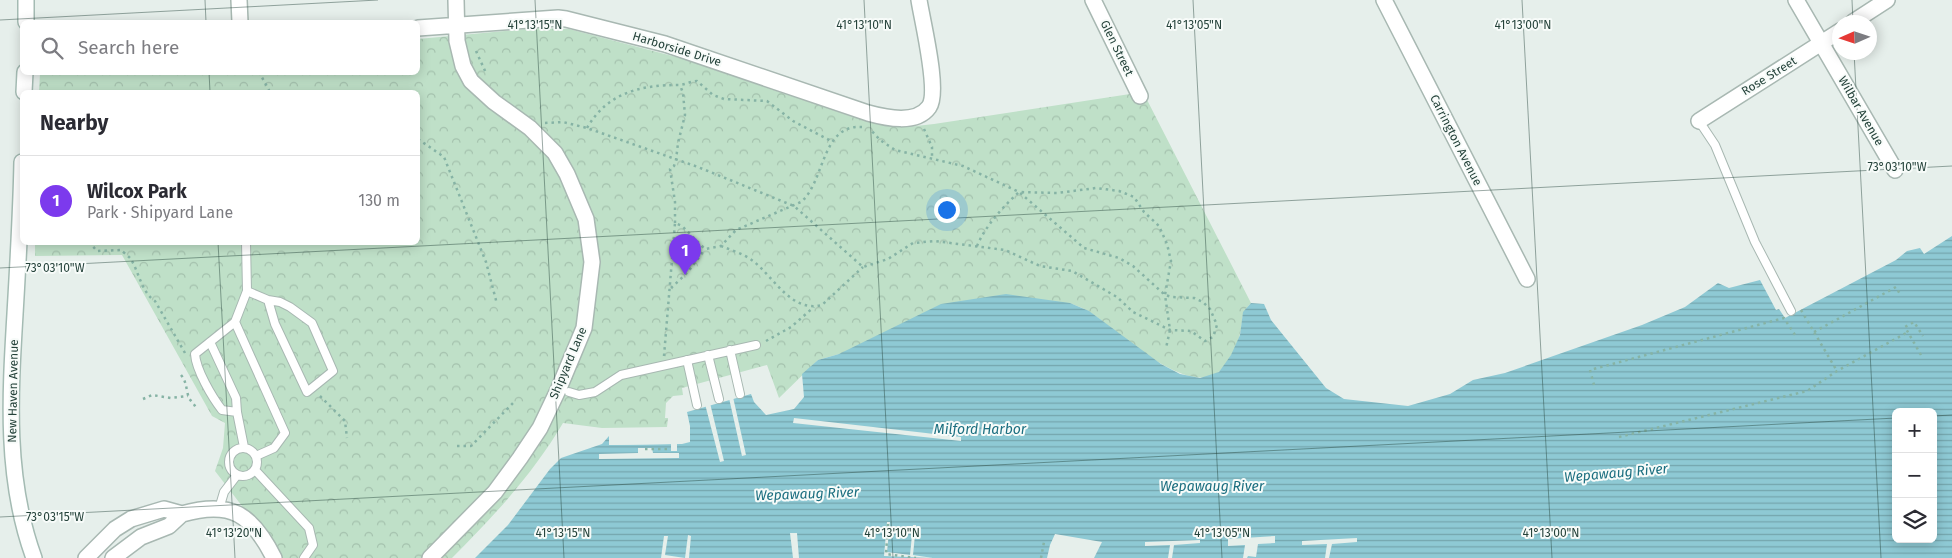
<!DOCTYPE html>
<html lang="en">
<head>
<meta charset="utf-8">
<style>
  body { margin:0; font-family:"Fira Sans",sans-serif; background:#f2f2f3; color:#2b2b33 }
  .controls { position:absolute; right:15px; bottom:15px; display:grid; overflow:hidden; border-radius:8px; box-shadow:0 2px 12px #0003 }
  .controls button { width:45px; height:45px; display:grid; place-items:center; padding:0; border:0; border-bottom:1px solid #e1e1e2; background:#fff; color:#2b2b33; font:25px sans-serif }
  .compass { position:absolute; left:1832px; top:15px; width:45px; height:45px; border-radius:50%; background:#fff; box-shadow:0 2px 12px #0003; rotate:267deg }
  .you { position:absolute; left:946px; top:209px; width:18px; height:18px; margin:-12px; border:4px solid #fff; border-radius:50%; background:#1a73e8; box-shadow:0 0 0 8px #1a73e833 }
  .badge { display:grid; place-items:center; width:32px; height:32px; border-radius:50%; background:#7c3aed; color:#fff; font-size:16px; font-weight:700 }
  .pin { position:absolute; translate:-50% -41px; filter:drop-shadow(0 1px 2px #0008) }
  .pin::after { content:''; position:absolute; top:26px; width:18px; height:15px; background:inherit; clip-path:polygon(0 0,100% 0,50% 100%) }
  .list { margin:0; padding:0; list-style:none }
  h2 { display:flex; justify-content:space-between; align-items:center; height:65px; margin:0; padding:0 20px; font-size:21px }
  h2 small { font-size:16px; font-weight:400; color:#7c7c81 }
  .list li { display:grid; grid-template-columns:32px 1fr auto; gap:15px; align-items:center; box-sizing:border-box; height:90px; padding:0 20px; border-top:1px solid #e1e1e2 }
  .list b { display:block; font-size:19px; white-space:nowrap }
  .list p { margin:0; font-size:16px; white-space:nowrap; color:#7c7c81 }
  .list em { font-size:16px; font-style:normal; color:#7c7c81 }
  .icon { flex:none; width:28px; height:28px; fill:none; stroke:currentColor; stroke-width:2; stroke-linecap:round; stroke-linejoin:round }
  .map { position:relative; flex:none; width:1952px; height:558px; overflow:hidden }
  .search { position:absolute; background:#fff; box-shadow:0 2px 12px #0003; left:20px; top:20px; width:400px; height:55px; display:flex; align-items:center; gap:12px; box-sizing:border-box; padding:0 18px; border-radius:8px; color:#7c7c81; font-size:19px }
  .panel { position:absolute; background:#fff; box-shadow:0 2px 12px #0003; left:20px; top:90px; width:400px; height:155px; border-radius:8px }
  .map>svg:first-child { display:block }
  .park { fill:url(#park-crowns) }
  .water { fill:url(#water-rules); fill-rule:evenodd }
  .pier { fill:#e6efeb }
  .lines { fill:none; stroke-linecap:round; stroke-linejoin:round }
  .lane-casing { stroke:#a8b8b2; stroke-width:10 }
  .street-casing { stroke:#a8b8b2; stroke-width:18 }
  .secondary-casing { stroke:#a4bbb3; stroke-width:18 }
  .path { stroke:#86b3a5; stroke-width:2.5; stroke-dasharray:2.5 4; stroke-linecap:butt }
  .lane { stroke:#fff; stroke-width:8 }
  .street { stroke:#fff; stroke-width:15 }
  .secondary { stroke:#fff; stroke-width:15 }
  .ticks { fill:none; stroke:#24423a; stroke-width:1; stroke-opacity:0.45 }
  .labels { text-anchor:middle; dominant-baseline:central; stroke-width:4; stroke-linejoin:round; paint-order:stroke }
  .street-label { font-size:12px; fill:#24423a; stroke:#f7fbf9 }
  .water-label { font-size:14px; font-style:italic; fill:#1c6f80; stroke:#f7fbf9 }
  .ticks-label { font-size:12px; text-anchor:middle; fill:#24423a; stroke:#f7fbf9; stroke-width:4; stroke-linejoin:round; paint-order:stroke }
</style>
</head>
<body>
<div class="map">
<svg width="1952" height="558" viewBox="0 0 1952 558">
  <defs>
    <pattern id="park-crowns" width="20" height="18" patternUnits="userSpaceOnUse" patternTransform="scale(1.25)"><rect width="20" height="18" fill="#bfe0c8"/><path d="M2 6a3 3 0 1 1 6 0M12 15a3 3 0 1 1 6 0" fill="none" stroke="#a4c1ad"/></pattern>
    <pattern id="water-rules" width="6" height="5" patternUnits="userSpaceOnUse" patternTransform="scale(1.25)"><rect width="6" height="5" fill="#8ec9d4"/><path d="M0 2.5h6" fill="none" stroke="#74a5ad"/></pattern>
  </defs>
  <rect width="100%" height="100%" fill="#e6efeb"/>
  <path class="park" d="M537 28 569 29 680 58 853 117 886 126 907 127 934 124 1143 92 1251 303C1239 316 1244 318 1240 334 1237 346 1229 362 1220 371 1188 399 1117 330 1091 313 1084 308 1077 306 1070 303L839 354 818 360 779 398 767 365 682 388 683 395 673 396 666 403 665 418H668L667 427 602 428 563 423C533 474 493 517 452 558H282L215 471 223 448 225 423 212 416 122 255 35 256V242H418V92H39L40 73 418 72V39Z"/>
  <path class="water" d="M1952 236V558H1094L1102 542 1055 534 1050 545 1047 558H475L508 525 550 469 561 458 602 444 609 436 610 445 682 444 690 442V426L687 412 751 394 754 402 766 415 794 409 804 397 802 374 818 360 839 354 941 304 1006 294 1070 303 1089 311 1161 364 1180 374 1200 378 1219 372 1231 355 1240 335 1243 312 1251 303 1264 304 1271 320 1326 388 1344 399 1408 406 1450 394 1473 380 1505 373 1642 325 1685 307 1718 283 1729 288 1760 280 1776 310 1779 309 1785 318 1896 260 1907 251 1920 248 1924 254ZM1896 412H1933V539H1896Z"/>
  <path class="pier" d="M733 397 746 455 742 456 729 398Z
    M710 403 724 461 720 462 705 404Z
    M794 418 961 437V441L793 423Z
    M609 436H611L612 443 682 441V444H677V451H671V444L609 445Z
    M638 448H652L653 453H679V458L599 459V454L638 453Z
    M887 522H890L887 552 910 555 913 525H916L913 555 933 558 884 556Z
    M790 533H797L799 558H793Z
    M688 535 691 536 689 558H661L664 536H668L665 555 685 558Z
    M1275 536V543L1258 544 1256 557 1248 556 1247 558H1243L1245 545 1228 546V539Z
    M1357 538V542L1332 544 1329 558H1325L1327 544 1302 545V541Z
    M1200 540V543L1174 545 1172 558H1168L1170 545 1145 546V542Z"/>
  <g class="lines">
    <g class="lane-casing">
      <path id="lane" d="M1699 121 1715 145 1755 242 1791 311
        M247 291 268 300 280 302 290 307 312 323 333 371 307 392 275 324 268 300
        M235 322 285 433 274 448 256 456
        M210 342 236 398 237 412
        M730 350 740 394
        M708 355 719 399
        M687 360 697 405
        M569 392 579 395 595 392 621 375 756 345
        M244 447 237 412 222 410C212 397 196 370 195 354L235 322 247 291 246 242
        M229 462a14 14 0 1 1 28 0a14 14 0 1 1-28 0Z
        M255 470 309 528 313 545 304 558
        M219 509 224 492 237 475"/>
    </g>
    <g class="street-casing">
      <path id="street" d="M239 0 240 22
        M1093 0 1140 96
        M1384 0 1527 279
        M1796 0 1895 170
        M1853 22 1887 0
        M418 28 558 18 566 19 665 44 868 113C886 118 916 125 929 107 940 92 922 20 919 0
        M1699 121 1840 31
        M182 514C231 500 252 514 274 558
        M86 558 115 529 131 519 164 509 182 514 169 526 141 537 113 558
        M430 558 495 492 520 458 540 428 559 388 584 328 592 262 586 219 567 174 555 153 530 128 494 102 471 81 463 66 457 41 456 0"/>
    </g>
    <g class="secondary-casing">
      <path id="secondary" d="M26 22V0
        M24 92 25 72
        M22 162C21 213 18 263 15 314 10 397 5 479 34 558"/>
    </g>
    <path class="path" d="M476 51 486 73
      M259 72 270 92
      M545 123 563 122 587 128 698 167 794 206 863 267 888 259 913 243 935 241 1005 250 1040 266 1072 271 1117 297 1133 312 1170 330 1191 331 1205 341 1213 337 1217 325 1210 309 1203 302 1194 298 1172 297 1165 295 1133 266 1119 258 1084 248 1019 192 963 166 895 150 880 140 870 129
      M587 128C607 93 640 85 678 85 685 85 691 81 697 81L713 95 724 99 767 101 793 121 831 141
      M924 129 932 147V158
      M418 139 444 157 486 262 497 304
      M675 223V202L670 169 674 166 676 160 678 143 685 115 683 93 680 85
      M89 242 97 251 121 250C123 252 127 255 130 258 139 271 141 292 155 301L185 353
      M721 246C731 250 744 254 753 261 774 277 791 313 822 305L863 267
      M977 246C986 225 1003 207 1019 192L1057 193 1096 188 1119 191 1134 197 1144 212 1159 226 1167 244 1171 261 1165 295 1170 330 1166 348
      M671 288 688 272 705 249
      M1801 310 1837 371
      M1814 332 1896 287 1901 296
      M766 341 791 327 814 307
      M1921 355 1905 327 1914 322 1923 336
      M664 356 675 223 682 226 705 249 721 246 736 230 801 202C825 182 821 124 862 127
      M181 375C186 381 186 387 188 395 189 401 195 403 196 409
      M1594 385 1590 370 1784 318 1797 338
      M320 396 345 421 347 438
      M143 399 152 395 171 398 188 396
      M1619 437 1807 391 1837 371 1908 332
      M457 446H471L514 402
      M645 449H671
      M888 524 886 554 916 558
      M1041 558 1044 542"/>
    <use href="#lane" class="lane"/>
    <use href="#street" class="street"/>
    <use href="#secondary" class="secondary"/>
  </g>
  <path class="ticks" d="M205 0 206 22M535 0 564 558M864 0 893 558M1193 0 1222 558M1522 0 1552 558M1852 0 1853 22M0 20 378 0M1854 52 1881 558M209 72 210 92M218 242 235 558M0 268 1952 166M1933 416 1952 415M0 517 1896 418"/>
  <g class="labels">
    <g class="street-label">
      <text transform="translate(1117 48) rotate(64)">Glen Street</text>
      <text transform="translate(677 49) rotate(17)">Harborside Drive</text>
      <text transform="translate(1769 76) rotate(-32)">Rose Street</text>
      <text transform="translate(1861 111) rotate(60)">Wilbar Avenue</text>
      <text transform="translate(1456 140) rotate(63)">Carrington Avenue</text>
      <text transform="translate(568 363) rotate(-67)">Shipyard Lane</text>
      <text transform="translate(13 391) rotate(-89)">New Haven Avenue</text>
    </g>
    <g class="water-label">
      <text x="980" y="429">Milford Harbor</text>
      <text transform="translate(1616 473) rotate(-5)">Wepawaug River</text>
      <text x="1212" y="486">Wepawaug River</text>
      <text transform="translate(807 494) rotate(-2)">Wepawaug River</text>
    </g>
  </g>
  <g class="ticks-label">
    <text x="535" y="29">41°13'15"N</text>
    <text x="864" y="29">41°13'10"N</text>
    <text x="1194" y="29">41°13'05"N</text>
    <text x="1523" y="29">41°13'00"N</text>
    <text x="1897" y="171">73°03'10"W</text>
    <text x="55" y="272">73°03'10"W</text>
    <text x="55" y="521">73°03'15"W</text>
    <text x="234" y="537">41°13'20"N</text>
    <text x="563" y="537">41°13'15"N</text>
    <text x="892" y="537">41°13'10"N</text>
    <text x="1222" y="537">41°13'05"N</text>
    <text x="1551" y="537">41°13'00"N</text>
  </g>
</svg>
<div class="controls">
<button>+</button>
<button>−</button>
<button><svg class="icon" aria-label="layers" viewBox="0 0 24 24"><path d="M12 4l9 5-9 5-9-5zM3 14l9 5 9-5"/></svg></button>
</div>
<svg class="compass" viewBox="-18 -18 36 36"><path d="M0-13l5 13h-10z" fill="#e53935"/><path d="M0 13l5-13h-10z" fill="#7c7c81"/></svg>
<div class="you"></div>
<div class="pin badge" style="left:685px;top:275px">1</div>
<div class="search"><svg class="icon" aria-label="search" viewBox="0 0 24 24"><circle cx="10" cy="10" r="6"/><path d="M15 15l6 6"/></svg>Search here</div>
<section class="panel">
<h2>Nearby<small></small></h2>
<ul class="list">
<li><span class="badge">1</span><div><b>Wilcox Park</b><p>Park · Shipyard Lane</p></div><em>130 m</em></li>
</ul>
</section>
</div>
</body>
</html>
